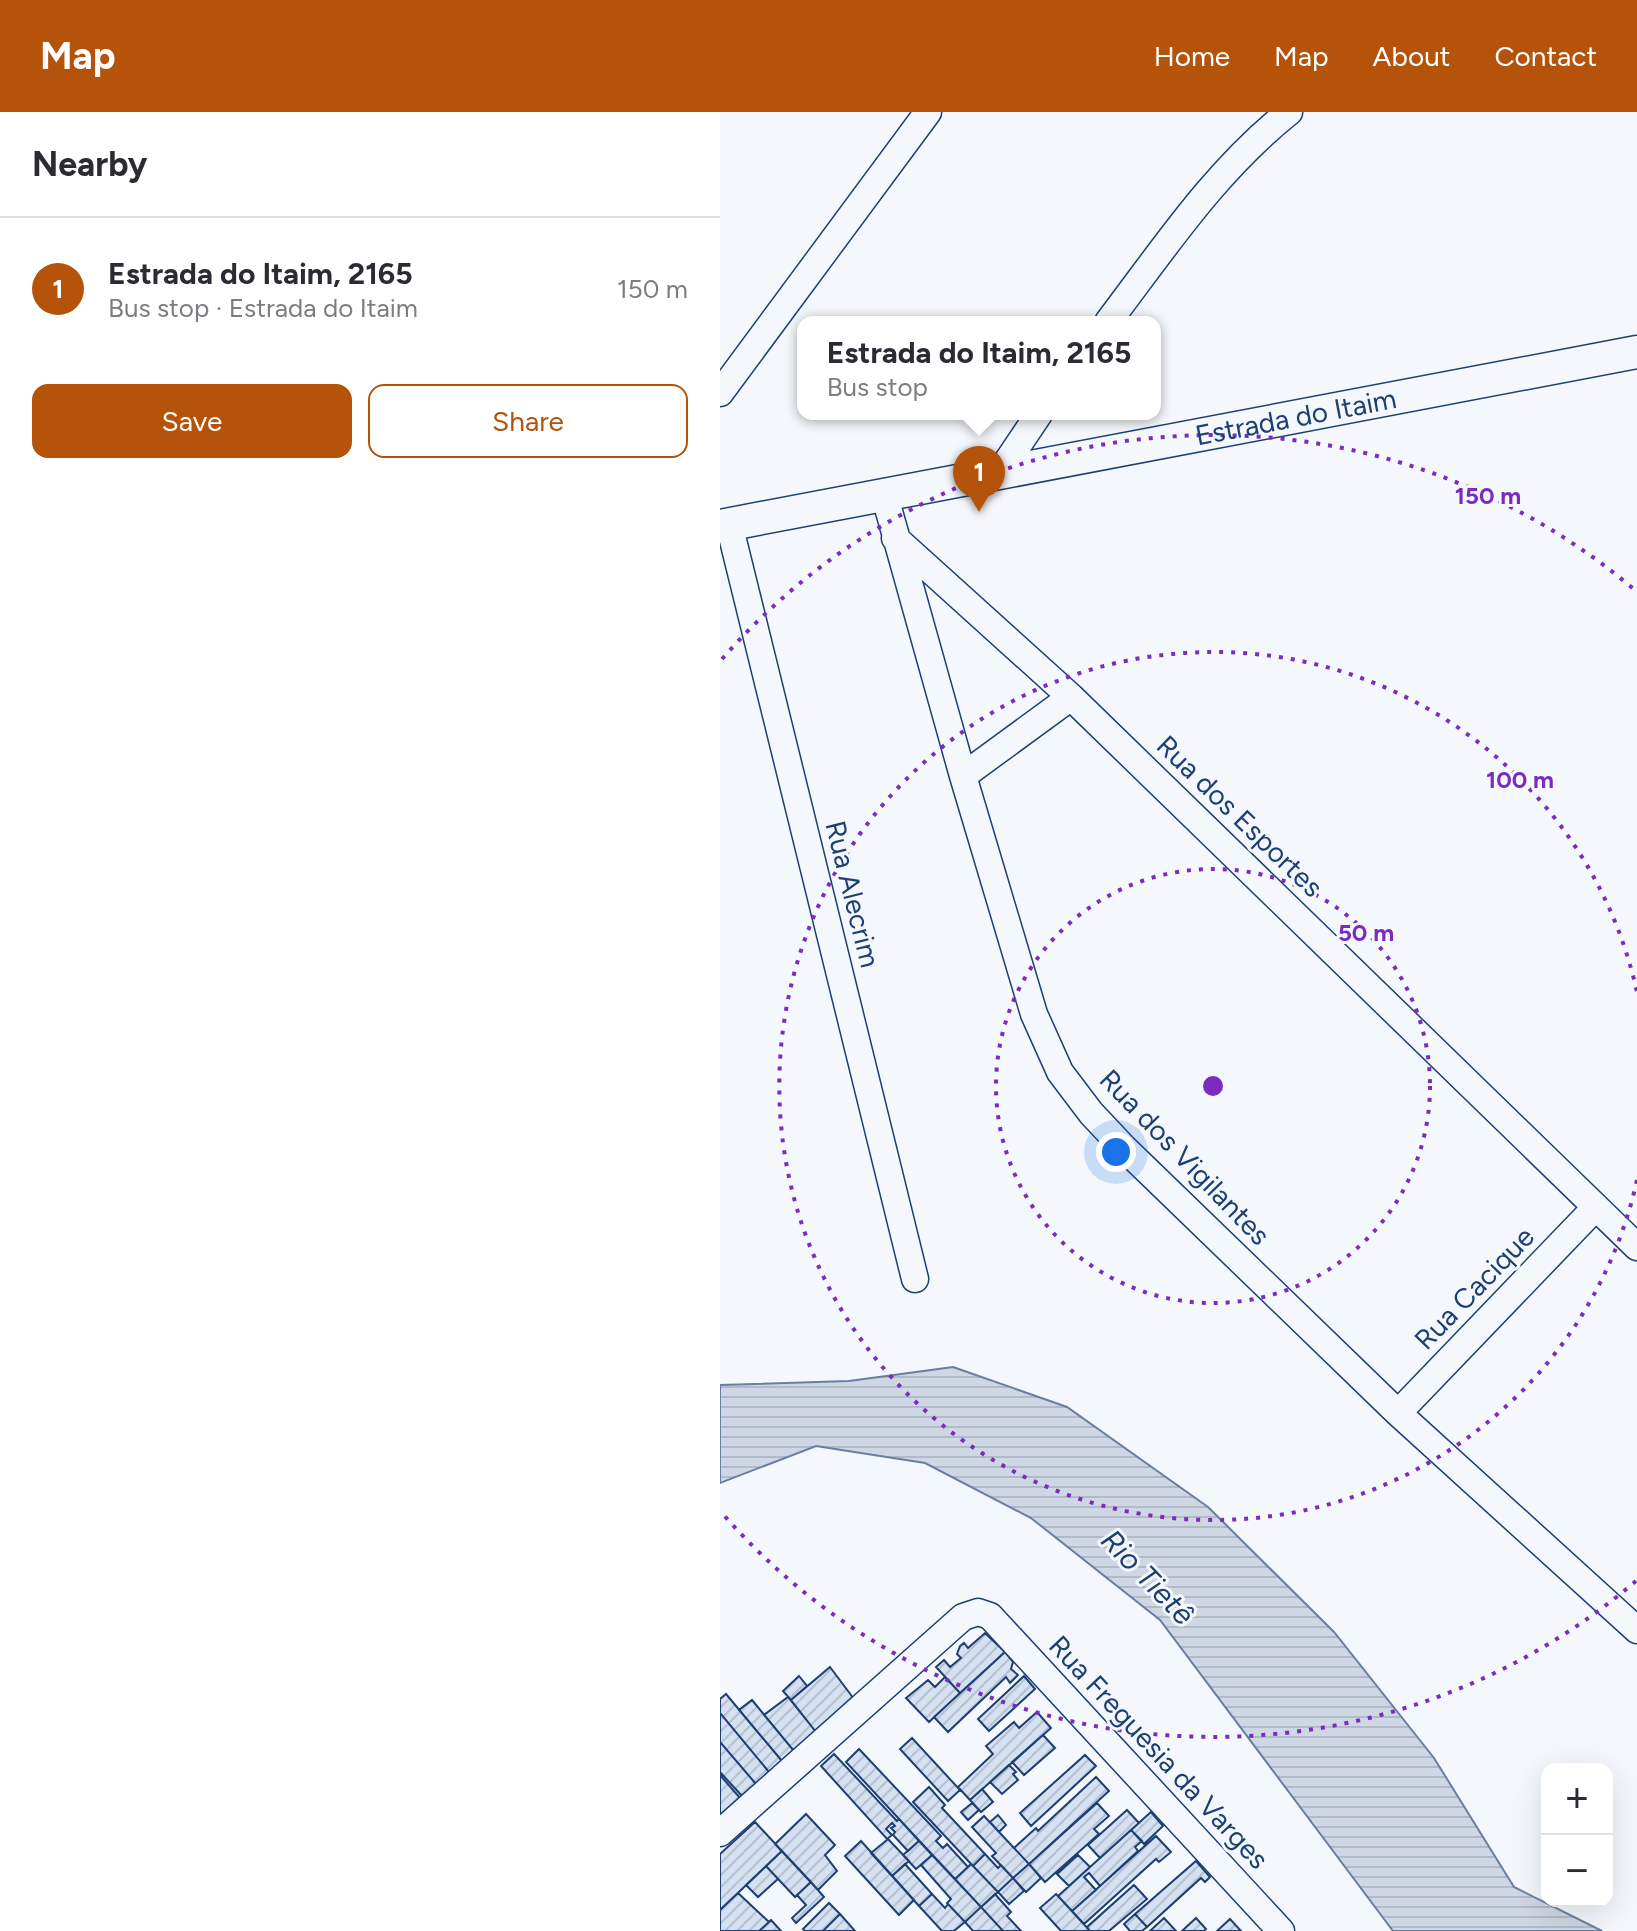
<!DOCTYPE html>
<html lang="en">
<head>
<meta charset="utf-8">
<style>
  body { margin:0; font-family:Figtree,sans-serif; background:#f7f7f7; color:#2b2b33 }
  .controls { position:absolute; right:24px; bottom:24px; display:grid; overflow:hidden; border-radius:16px; box-shadow:0 8px 32px #0002 }
  .controls button { width:72px; height:72px; display:grid; place-items:center; padding:0; border:0; border-bottom:2px solid #e1e1e2; background:#fff; color:#2b2b33; font:40px sans-serif }
  .you { position:absolute; left:396px; top:1040px; width:28px; height:28px; margin:-20px; border:6px solid #fff; border-radius:50%; background:#1a73e8; box-shadow:0 0 0 12px #1a73e833 }
  .badge { display:grid; place-items:center; width:52px; height:52px; border-radius:50%; background:#b45309; color:#fff; font-size:26px; font-weight:700 }
  .pin { position:absolute; translate:-50% -66px; filter:drop-shadow(0 2px 4px #0008) }
  .pin::after { content:''; position:absolute; top:42px; width:28px; height:24px; background:inherit; clip-path:polygon(0 0,100% 0,50% 100%) }
  .popup { position:absolute; left:77px; top:204px; width:364px; height:104px; box-sizing:border-box; display:grid; place-content:center; border-radius:16px; background:#fff; filter:drop-shadow(0 2px 6px #0005); font-size:26px; white-space:nowrap; color:#7c7c81 }
  .popup b { font-size:30px; color:#2b2b33 }
  .popup::after { content:''; position:absolute; left:50%; top:100%; margin-left:-16px; border:16px solid transparent; border-top-color:#fff }
  .list { margin:0; padding:0; list-style:none }
  h2 { display:flex; justify-content:space-between; align-items:center; height:104px; margin:0; padding:0 32px; font-size:34px }
  h2 small { font-size:26px; font-weight:400; color:#7c7c81 }
  .list li { display:grid; grid-template-columns:52px 1fr auto; gap:24px; align-items:center; box-sizing:border-box; height:144px; padding:0 32px; border-top:2px solid #e1e1e2 }
  .list b { display:block; font-size:30px; white-space:nowrap }
  .list p { margin:0; font-size:26px; white-space:nowrap; color:#7c7c81 }
  .list em { font-size:26px; font-style:normal; color:#7c7c81 }
  .actions { display:flex; gap:16px; padding:24px 32px }
  .actions a { flex:1; padding:18px 0; border:2px solid #b45309; border-radius:16px; text-align:center; font-size:28px; color:#b45309 }
  .actions .main { background:#b45309; color:#fff }
  .map { position:relative; flex:none; width:917px; height:1819px; overflow:hidden }
  header { display:flex; align-items:center; gap:48px; box-sizing:border-box; height:112px; padding:0 40px; background:#b45309; color:#fff }
  header strong { font-size:38px }
  nav { display:flex; gap:44px; margin-inline-start:auto; font-size:28px }
  main { display:flex }
  aside { flex:1; background:#fff }
  .map>svg:first-child { display:block }
  .water { fill:url(#water-rules); stroke:#687fa3; stroke-width:2 }
  .building { fill:url(#building-hatch); stroke:#1d3f73; stroke-width:2 }
  .lines { fill:none; stroke-linecap:round; stroke-linejoin:round }
  .minor-casing { stroke:#1d3f73; stroke-width:29 }
  .tertiary-casing { stroke:#1d3f73; stroke-width:35 }
  .minor { stroke:#f4f7fb; stroke-width:26 }
  .tertiary { stroke:#f4f7fb; stroke-width:32 }
  .ring { fill:none; stroke:#7b2cbf; stroke-width:4; stroke-dasharray:4 8 }
  .labels { text-anchor:middle; dominant-baseline:central; stroke-width:6; stroke-linejoin:round; paint-order:stroke }
  .street-label { font-size:28px; fill:#1d3f73; stroke:#f4f7fb }
  .water-label { font-size:30px; font-style:italic; fill:#1d3f73; stroke:#f4f7fb }
  .centre { fill:#7b2cbf; stroke:#f4f7fb; stroke-width:4 }
  .ring-label { font-size:24px; text-anchor:middle; font-weight:bold; fill:#7b2cbf; stroke:#f4f7fb; stroke-width:6; stroke-linejoin:round; paint-order:stroke }
</style>
</head>
<body>
<header>
<strong>Map</strong>
<nav><a>Home</a><a>Map</a><a>About</a><a>Contact</a></nav>
</header>
<main>
<aside>
<h2>Nearby<small></small></h2>
<ul class="list">
<li><span class="badge">1</span><div><b>Estrada do Itaim, 2165</b><p>Bus stop · Estrada do Itaim</p></div><em>150 m</em></li>
</ul>
<div class="actions"><a class="main">Save</a><a>Share</a></div>
</aside>
<div class="map">
<svg width="917" height="1819" viewBox="0 0 917 1819">
  <defs>
    <pattern id="water-rules" width="6" height="5" patternUnits="userSpaceOnUse" patternTransform="scale(2)"><rect width="6" height="5" fill="#cfd7e4"/><path d="M0 2.5h6" fill="none" stroke="#b1bac7"/></pattern>
    <pattern id="building-hatch" width="6" height="6" patternUnits="userSpaceOnUse" patternTransform="scale(2)"><rect width="6" height="6" fill="#d5e0f0"/><path d="M-1 1l2-2M0 6l6-6M5 7l2-2" fill="none" stroke="#b6c1d1"/></pattern>
  </defs>
  <rect width="100%" height="100%" fill="#f4f7fb"/>
  <path class="water" d="M233 1255 347 1295 488 1395 614 1520 714 1646 794 1775 882 1819H673L440 1508 311 1406 205 1351 96 1334 0 1371V1273L129 1269Z"/>
  <path class="building" d="M265 1521 285 1540 240 1581 216 1555 224 1548 230 1555 241 1546 237 1542 240 1534 244 1531 248 1536Z
    M285 1540 293 1550 291 1557 298 1563 290 1571 286 1565 228 1620 214 1605Z
    M110 1555 134 1587 96 1620 71 1588Z
    M79 1564 87 1574 71 1588 63 1579Z
    M304 1564 315 1577 269 1619 258 1607Z
    M225 1565 240 1581 209 1610 186 1586 208 1568 215 1575Z
    M6 1582 62 1649 49 1660 0 1601V1587Z
    M68 1585 96 1620 74 1639 44 1603Z
    M32 1588 74 1639 62 1649 19 1598Z
    M317 1600 331 1616 250 1688 238 1675 273 1642 266 1634 294 1610 299 1616Z
    M0 1601 49 1660 36 1672 0 1630Z
    M323 1623 335 1636 304 1663 292 1650Z
    M192 1626 240 1678 228 1689 180 1637Z
    M0 1630 36 1672 22 1684 0 1660Z
    M139 1637 221 1724 216 1729 223 1736 227 1732 248 1755 235 1767 126 1650Z
    M114 1642 177 1709 179 1707 199 1729 188 1739 173 1723 175 1720 171 1716 175 1714 172 1711 166 1717 172 1723 167 1727 101 1654Z
    M365 1643 376 1654 311 1714 300 1701Z
    M289 1653 296 1660 293 1662 298 1668 282 1682 270 1670Z
    M0 1663 20 1686 0 1703Z
    M376 1665 389 1679 309 1752 294 1736 316 1716 318 1719Z
    M209 1675 225 1693 222 1696 265 1742 253 1754 193 1690Z
    M262 1677 273 1690 261 1700 250 1688Z
    M252 1691 259 1698 248 1708 241 1700Z
    M377 1691 389 1704 374 1717 379 1722 325 1770 309 1752Z
    M407 1698 419 1711 380 1746 368 1733Z
    M431 1700 443 1714 424 1732 411 1718Z
    M86 1702 115 1733 105 1743 117 1759 98 1778 55 1732Z
    M278 1703 286 1713 279 1720 270 1710Z
    M264 1704 309 1752 293 1766 272 1744 276 1741 252 1715Z
    M35 1710 62 1739 0 1798V1742Z
    M411 1718 422 1729 415 1735 418 1739 380 1774 369 1761 364 1765 376 1778 352 1799 338 1784Z
    M436 1724 451 1740 439 1750 436 1747 364 1812 352 1799Z
    M168 1727 189 1749 172 1764 151 1741Z
    M141 1729 194 1788 179 1803 125 1744Z
    M199 1729 212 1743 196 1757 183 1743Z
    M62 1739 91 1770 75 1785 46 1754Z
    M265 1742 278 1756 281 1753 293 1766 278 1780 253 1754Z
    M212 1743 261 1795 245 1810 227 1791 231 1787 201 1753Z
    M358 1743 370 1755 349 1774 337 1762Z
    M476 1749 490 1765 485 1770 481 1766 427 1815 415 1802Z
    M185 1752 212 1782 199 1794 172 1764Z
    M251 1752 278 1780 261 1795 235 1767Z
    M309 1752 321 1766 306 1780 293 1766Z
    M46 1754 58 1767 38 1785 26 1773Z
    M293 1766 304 1779 289 1792 278 1780Z
    M91 1770 104 1785 76 1811 72 1806 86 1793 77 1783Z
    M414 1773 427 1787 389 1819H370L367 1815Z
    M18 1781 49 1810 39 1819H0V1798Z
    M212 1782 225 1796 228 1792 245 1810 234 1819H222L199 1794Z
    M275 1782 291 1800 287 1804 301 1819H283L261 1795Z
    M336 1782 338 1784 370 1819H341L320 1796Z
    M109 1791 120 1802 103 1819H85L83 1817Z
    M261 1795 283 1819H253L245 1810Z
    M120 1802 135 1819H103Z
    M415 1802 427 1815 422 1819H410L404 1812Z
    M444 1806 456 1819H430Z
    M476 1806 486 1817 484 1819H462Z
    M510 1807 521 1819H497Z
    M51 1808 61 1819H39L49 1810Z"/>
  <g class="lines">
    <g class="minor-casing">
      <path id="minor" d="M388 210C445 135 495 59 569 0
        M0 281 208 0
        M280 360 319 302
        M165 385 243 664 314 902 340 960 371 1001 403 1035 678 1301 917 1518
        M9 412 195 1167
        M175 426 351 585 917 1135
        M243 664 351 585
        M678 1301 875 1096
        M0 1721 243 1505 258 1500 270 1504 561 1819"/>
    </g>
    <g class="tertiary-casing">
      <g id="tertiary">
        <path id="s1" d="M0 414 917 240"/>
      </g>
    </g>
    <use href="#minor" class="minor"/>
    <use href="#tertiary" class="tertiary"/>
  </g>
  <g class="ring">
    <circle cx="493" cy="974" r="217"/>
    <path d="M917 1068A434 434 0 1 1 917 880"/>
    <path d="M916 1469A651 651 0 0 1 2 1401M2 547A651 651 0 0 1 916 479"/>
  </g>
  <g class="labels">
    <g class="street-label">
      <text stroke="none"><textPath href="#s1" startOffset="586">Estrada do Itaim</textPath></text>
      <text transform="translate(520 704) rotate(44)">Rua dos Esportes</text>
      <text transform="translate(133 782) rotate(76)">Rua Alecrim</text>
      <text transform="translate(465 1045) rotate(46)">Rua dos Vigilantes</text>
      <text transform="translate(754 1176) rotate(-46)">Rua Cacique</text>
      <text transform="translate(439 1640) rotate(47)">Rua Freguesia da Varges</text>
    </g>
    <g class="water-label">
      <text transform="translate(428 1465) rotate(46)">Rio Tietê</text>
    </g>
  </g>
  <circle cx="493" cy="974" r="12" class="centre"/>
  <g class="ring-label">
    <text x="768" y="392">150 m</text>
    <text x="800" y="676">100 m</text>
    <text x="646" y="829">50 m</text>
  </g>
</svg>
<div class="controls">
<button>+</button>
<button>−</button>
</div>
<div class="you"></div>
<div class="pin badge" style="left:259px;top:400px">1</div>
<div class="popup"><b>Estrada do Itaim, 2165</b>Bus stop</div>
</div>
</main>
</body>
</html>
